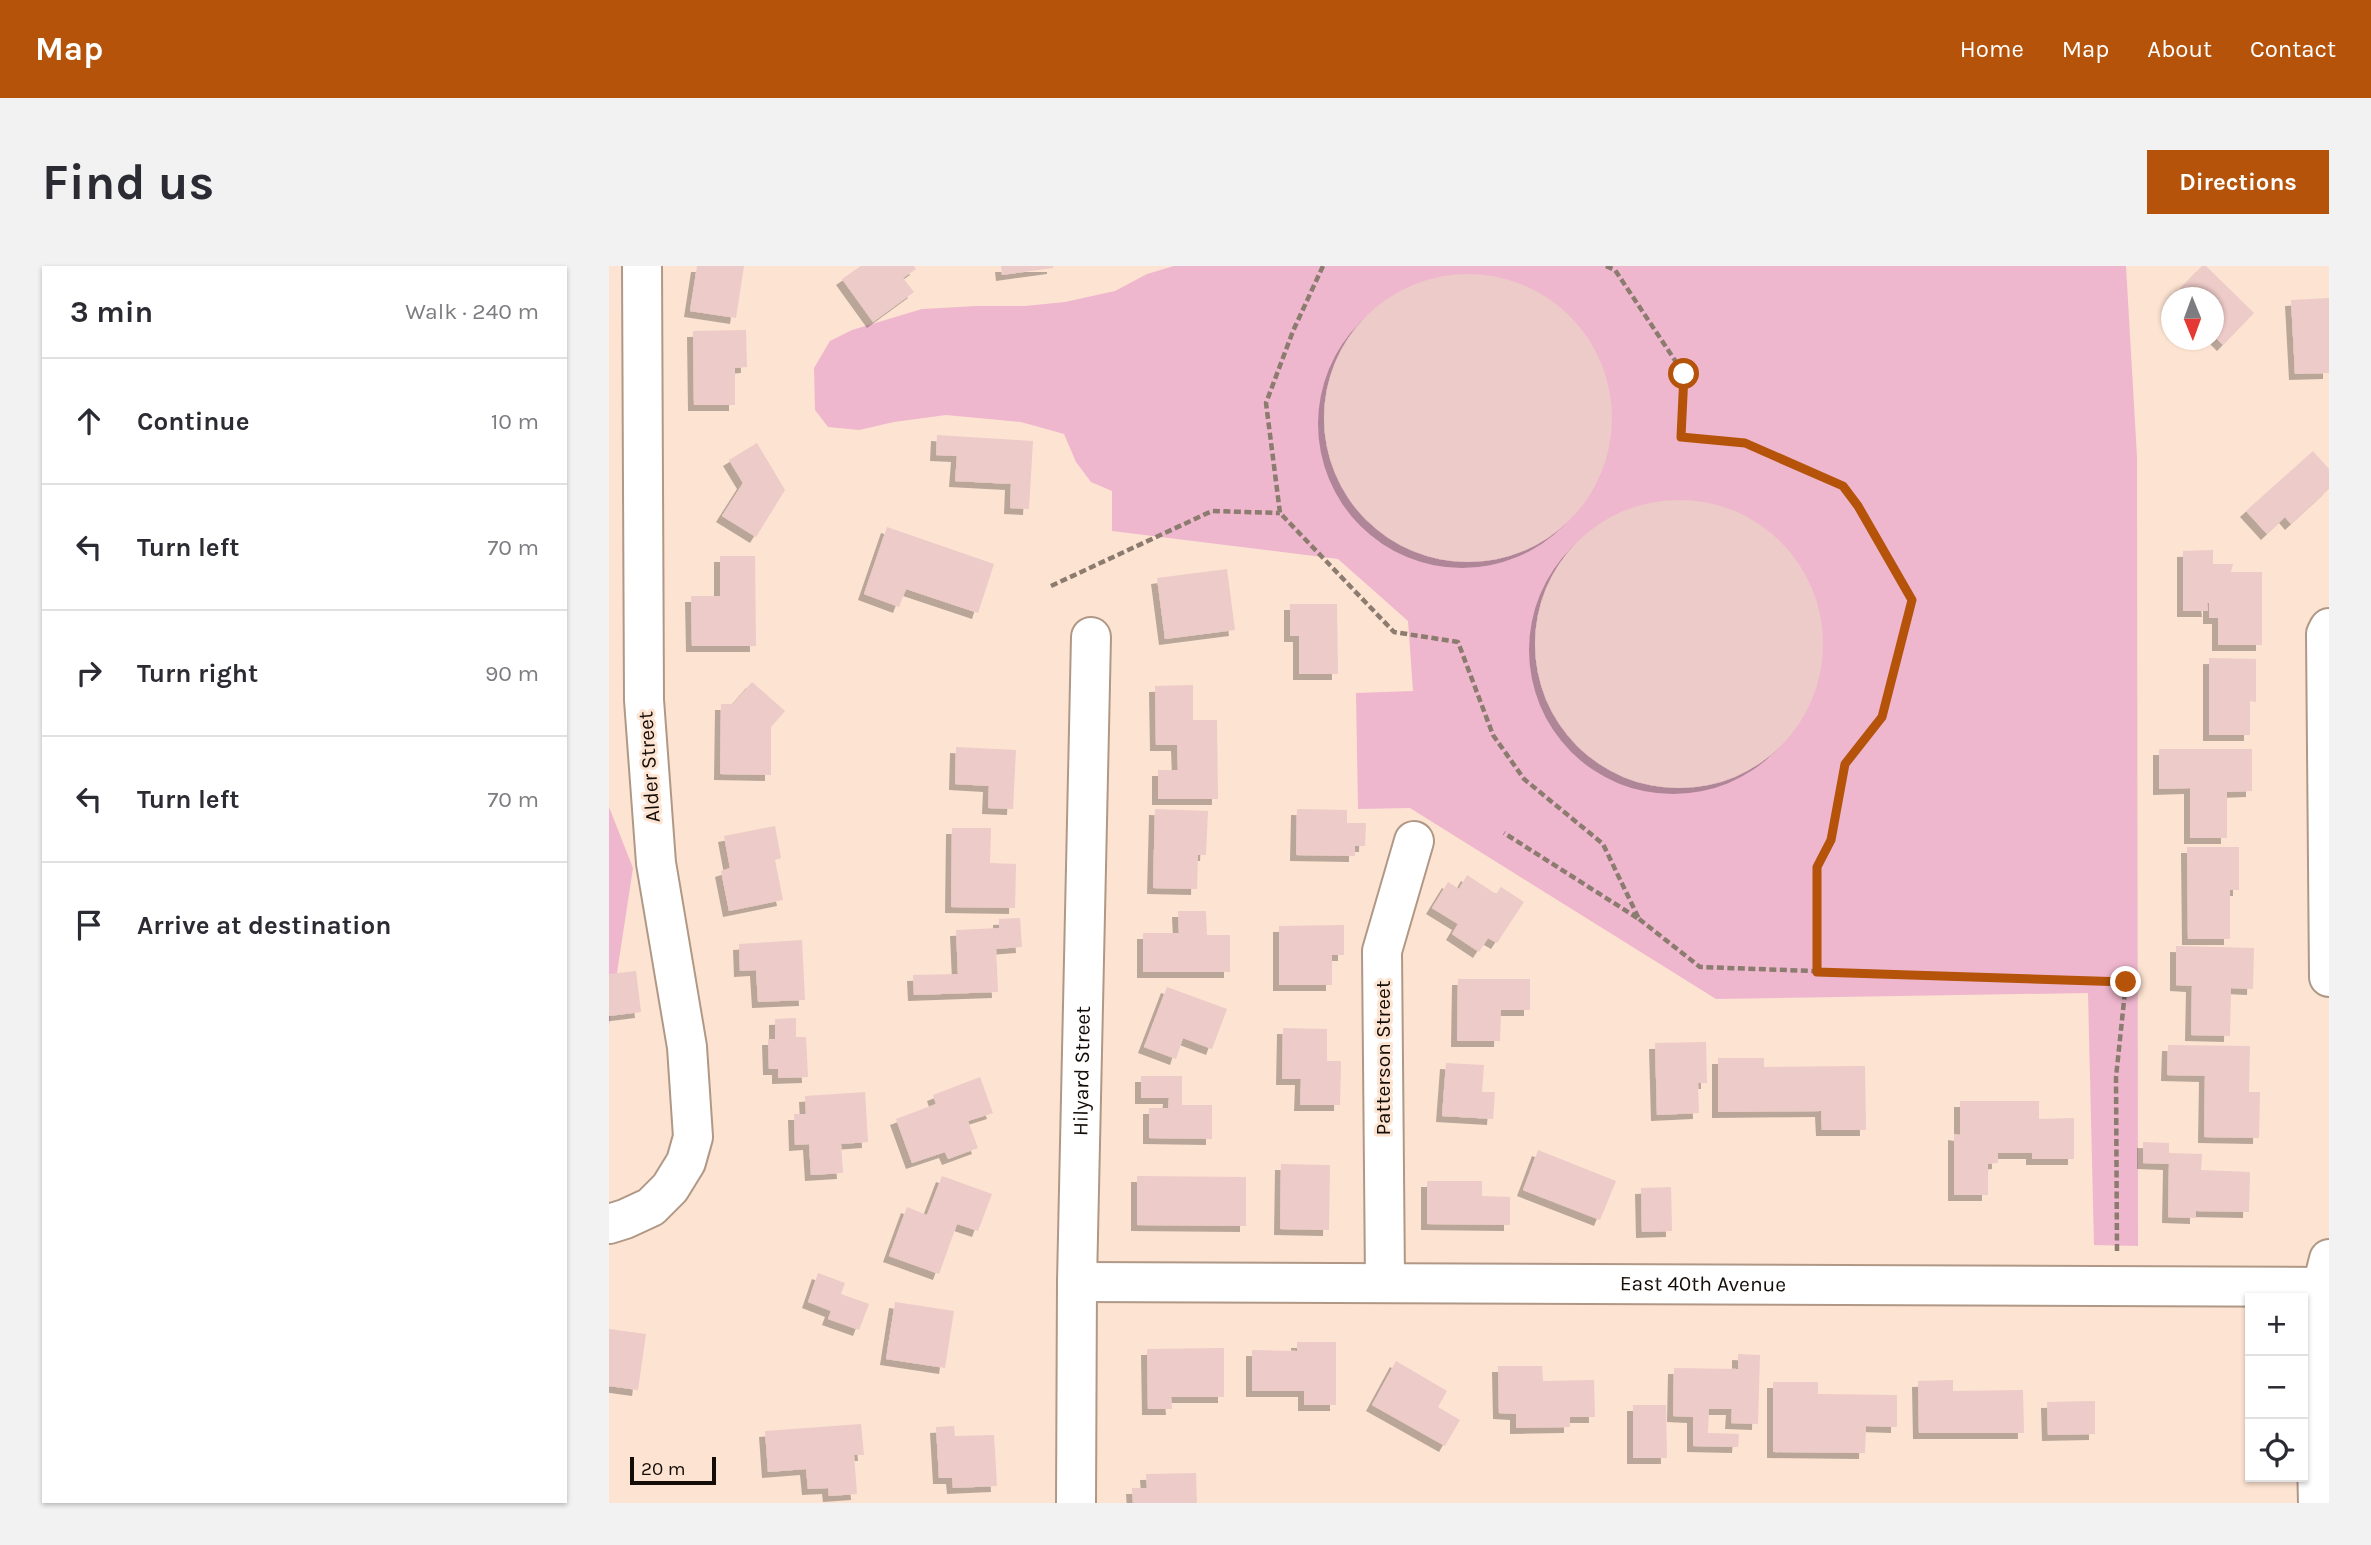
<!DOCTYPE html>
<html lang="en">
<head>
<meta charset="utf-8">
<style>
  body { margin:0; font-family:Karla,sans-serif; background:#f2f2f3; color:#2b2b33 }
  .controls { position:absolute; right:21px; bottom:21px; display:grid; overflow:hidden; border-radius:0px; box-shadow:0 2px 5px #0004 }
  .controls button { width:63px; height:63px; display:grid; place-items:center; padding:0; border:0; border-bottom:2px solid #e1e1e2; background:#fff; color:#2b2b33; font:35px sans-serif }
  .compass { position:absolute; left:1552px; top:21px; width:63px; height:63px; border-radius:50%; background:#fff; box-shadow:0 2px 5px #0004; rotate:179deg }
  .scale { position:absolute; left:21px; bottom:18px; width:86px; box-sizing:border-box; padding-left:7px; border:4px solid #140c06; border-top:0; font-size:19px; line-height:24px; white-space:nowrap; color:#140c06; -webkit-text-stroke:5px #fde3d1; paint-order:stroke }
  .stop { position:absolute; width:21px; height:21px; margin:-16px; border:5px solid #b45309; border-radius:50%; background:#fff }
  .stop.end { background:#b45309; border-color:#fff; box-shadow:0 2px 7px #0008 }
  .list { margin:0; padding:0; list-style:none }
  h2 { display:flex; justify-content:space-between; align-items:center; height:91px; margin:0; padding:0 28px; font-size:30px }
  h2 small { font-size:23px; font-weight:400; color:#7c7c81 }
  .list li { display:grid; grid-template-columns:46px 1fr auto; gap:21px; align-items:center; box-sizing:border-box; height:126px; padding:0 28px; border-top:2px solid #e1e1e2 }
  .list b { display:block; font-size:26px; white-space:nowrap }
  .list em { font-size:23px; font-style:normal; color:#7c7c81 }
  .icon { flex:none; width:38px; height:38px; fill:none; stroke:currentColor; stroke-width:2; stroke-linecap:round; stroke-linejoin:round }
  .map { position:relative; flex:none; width:1720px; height:1237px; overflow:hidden; border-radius:0px }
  header { display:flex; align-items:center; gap:42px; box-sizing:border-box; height:98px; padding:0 35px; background:#b45309; color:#fff }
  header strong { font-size:33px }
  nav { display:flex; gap:38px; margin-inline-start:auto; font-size:24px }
  .intro { display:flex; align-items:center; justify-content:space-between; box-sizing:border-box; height:168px; padding:0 42px }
  h1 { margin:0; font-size:49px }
  .button { padding:18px 32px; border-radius:0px; background:#b45309; color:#fff; font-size:24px; font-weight:700 }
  main { display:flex; gap:42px; padding:0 42px }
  aside { flex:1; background:#fff; border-radius:0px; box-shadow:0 2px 5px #0004 }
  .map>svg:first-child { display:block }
  .green { fill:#efb7ce }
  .building { fill:#edcbc8; filter:url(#shadow) }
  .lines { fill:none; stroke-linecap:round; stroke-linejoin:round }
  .minor-casing { stroke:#b09887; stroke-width:42 }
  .path { stroke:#8c7b6f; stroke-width:4.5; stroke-dasharray:7 3.5; stroke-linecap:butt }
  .minor { stroke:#fff; stroke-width:38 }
  .route { stroke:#b45309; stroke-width:9 }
  .labels { text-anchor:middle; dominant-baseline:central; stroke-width:6; stroke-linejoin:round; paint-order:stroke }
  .street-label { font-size:21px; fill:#140c06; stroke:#fde3d1 }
</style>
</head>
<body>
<header>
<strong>Map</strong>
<nav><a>Home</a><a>Map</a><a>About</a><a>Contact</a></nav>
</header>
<div class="intro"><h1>Find us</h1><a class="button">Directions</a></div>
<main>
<aside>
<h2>3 min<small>Walk · 240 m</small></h2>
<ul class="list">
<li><svg class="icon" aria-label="ahead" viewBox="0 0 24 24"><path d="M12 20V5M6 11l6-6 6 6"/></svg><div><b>Continue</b></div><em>10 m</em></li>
<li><svg class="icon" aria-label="left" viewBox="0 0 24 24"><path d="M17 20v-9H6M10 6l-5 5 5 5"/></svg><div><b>Turn left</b></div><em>70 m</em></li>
<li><svg class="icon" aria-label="right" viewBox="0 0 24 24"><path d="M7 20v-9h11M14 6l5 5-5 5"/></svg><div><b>Turn right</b></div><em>90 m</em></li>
<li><svg class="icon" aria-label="left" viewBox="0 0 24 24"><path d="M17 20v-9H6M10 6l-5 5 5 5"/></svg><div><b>Turn left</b></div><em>70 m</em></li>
<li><svg class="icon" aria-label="arrive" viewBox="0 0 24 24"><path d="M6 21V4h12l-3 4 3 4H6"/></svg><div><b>Arrive at destination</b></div></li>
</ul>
</aside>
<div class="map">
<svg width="1720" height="1237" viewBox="0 0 1720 1237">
  <defs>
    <filter id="shadow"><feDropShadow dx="-6" dy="6" stdDeviation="0" flood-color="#0004"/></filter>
  </defs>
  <rect width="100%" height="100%" fill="#fde3d1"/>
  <path class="green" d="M565 0H1517L1528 191 1529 980 1485 979 1479 727 1107 733 801 542 749 543 747 427 804 425 799 355 729 293 503 265V225L482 216 467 196 455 168 412 156 337 149 285 156 250 164 219 161 206 144 205 102 221 75 243 64 313 43 368 40H416L456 36 506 25 538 8Z
    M0 541 24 602 0 759Z"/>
  <path class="building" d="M88 0H135L127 52 81 45Z
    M252 0H305L307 3 294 12 305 26 264 56 233 13Z
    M392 0H444V2L393 9Z
    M1593 0H1597L1645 47 1614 79 1604 69V32L1564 30Z
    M715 152a144 144 0 1 1 288 0a144 144 0 1 1-288 0Z
    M1720 32V107L1686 108 1682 34Z
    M137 64 138 101 126 102V139H85L84 65Z
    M328 169 424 175 420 243 401 242 402 218 346 215 348 190 327 189Z
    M148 177 176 224 147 271 113 250 134 217 120 194Z
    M1704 185 1720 203V223L1682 258 1676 251 1658 268 1637 245Z
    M926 378a144 144 0 1 1 288 0a144 144 0 1 1-288 0Z
    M278 261 385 298 369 347 297 323 290 341 255 328Z
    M1604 284V298H1624L1622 306H1653V379H1609V352H1600V337H1598L1599 345H1574V285Z
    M111 290H146L147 380H83L82 330H111Z
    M618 303 626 364 556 373 548 312Z
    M681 338H728L729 408H690V370H681Z
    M1600 392 1647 393V436L1641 435V469H1600Z
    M143 416 176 445 162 461V509L111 508 112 438H124Z
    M584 419V454H608L609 533H549V504H569L568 479H547L546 420Z
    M347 481 407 484 404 543 379 542 380 520 346 518Z
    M1550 483H1643V525L1618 526V572H1581V522L1550 523Z
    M546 543 599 545 597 589H589L588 623 544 622Z
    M688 543 738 544V557H757L756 580H746V590L687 589Z
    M166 560 172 592 166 594 174 634 120 645 112 605 121 602 115 570Z
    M343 562H382L381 597 407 598 406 642 342 641Z
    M1578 581H1630V624H1621V673H1579Z
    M858 609 887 628 892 621 915 636 888 677 879 672 870 686 843 668 849 658 823 642 839 616 850 623Z
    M569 645H597L598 669H621V706H534V667H570Z
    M411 652 413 681 387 683 389 726 305 729 304 709 349 708 347 664 390 662V653Z
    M735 659V689H723V719H670V660Z
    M193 674 196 734 149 736 147 704 131 705 130 678Z
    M1567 680 1645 682 1644 723 1622 722 1621 770 1582 769 1583 720 1567 719Z
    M27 705 32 746 0 750V708Z
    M849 713H921V744H892L891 775H848Z
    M558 721 618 743 603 783 574 772 567 793 535 781Z
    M187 752V771H197L199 811 169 812V803H160L159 773H166V753Z
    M674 762 718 763V795H732L731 839H691L692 813H673Z
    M1097 776 1098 817H1089L1090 847 1048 849 1046 777Z
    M1559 779 1641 780 1640 826H1651L1650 872 1595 871 1596 810 1558 809Z
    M1109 792H1155V801L1256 800 1257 864H1213L1212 845 1109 846Z
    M837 797 875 799 873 826H886L884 853 833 850Z
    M532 810H573V839H603V873L540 872V842H559L560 832H532Z
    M371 811 384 847 359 855 369 882 339 893 336 886 303 897 287 853 327 838 324 829Z
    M256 826 259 876 232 878 234 907 202 909 200 878 186 879 185 848H197L196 830Z
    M1351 835H1430V853L1465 852V893H1423V887H1389V897L1379 898V929H1345V868L1351 869Z
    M1534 876 1560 877V887L1593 888 1592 904 1641 906 1640 946 1587 945V952L1559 951 1560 898 1534 897Z
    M929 884 1007 915 991 954 914 924Z
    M672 898 721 899 720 964 671 963Z
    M333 910 383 928 369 965 348 958 330 1008 280 990 298 941 318 949Z
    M528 910 637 911V960L528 959Z
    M818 915H873V930L901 931V959L818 958Z
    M1062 921 1063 965 1033 966 1032 922Z
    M209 1007 236 1017 232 1028 260 1038 250 1064 219 1053 222 1045 199 1036Z
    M286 1036 345 1045 336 1102 277 1093Z
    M0 1063 37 1068 29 1124 0 1120Z
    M688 1076H727V1139H695V1125H643V1084L688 1085Z
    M615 1082V1131H562L563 1143H539L538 1083Z
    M1129 1088 1151 1089 1149 1158 1122 1157 1123 1143H1100L1099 1167 1130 1168 1129 1181 1084 1180V1151L1064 1150 1065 1102 1129 1103Z
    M787 1095 838 1125 829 1141 851 1154 836 1180 763 1139Z
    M889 1100H933L934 1115 985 1114 986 1151H961V1161L907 1162V1148L890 1147Z
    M1344 1114V1125L1414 1124 1415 1167H1310L1309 1115Z
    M1164 1116H1209V1128L1288 1129V1161L1257 1160 1256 1187 1164 1186Z
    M1486 1135V1168L1439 1169 1438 1136Z
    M1024 1139H1057L1058 1192H1024Z
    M252 1158 255 1189H245L248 1228 220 1230 219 1222 199 1223 197 1203 159 1206 156 1165Z
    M345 1160 346 1170 385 1169 388 1220 344 1222 343 1212H330L327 1161Z
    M587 1207 588 1237H524L523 1222H538L537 1208Z"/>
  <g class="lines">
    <g class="minor-casing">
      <g id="minor">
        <path d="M1720 362 1717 368 1720 711"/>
        <path d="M0 958 16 953 42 941 61 922 77 896 84 871 78 781 47 597 35 434 33 0"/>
        <path d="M776 1014 773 685 805 575"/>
        <path id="s1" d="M468 1016C886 1014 1303 1021 1720 1021"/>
        <path id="s2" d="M467 1237 468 1016 482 371"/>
        <path d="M1709 1237 1705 1053 1720 993"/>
      </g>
    </g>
    <path class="path" d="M714 0 684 65 657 137 671 247 785 366 849 376 884 469 915 513 994 578 1030 653 895 567
      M997 0 1006 4 1075 108 1072 171 1136 177 1234 220 1249 240 1303 334 1273 451 1236 498 1222 574 1208 601V706
      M442 320 603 245 671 247
      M1030 653 1091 701 1517 716 1507 811 1508 986"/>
    <use href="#minor" class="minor"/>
  </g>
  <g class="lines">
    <path class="route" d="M1075 108 1072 171 1136 177 1234 220 1249 240 1303 334 1273 451 1236 498 1222 574 1208 601V706L1517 716"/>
  </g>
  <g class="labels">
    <g class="street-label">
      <text transform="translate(40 501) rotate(-94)">Alder Street</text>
      <text transform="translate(774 792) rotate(-90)">Patterson Street</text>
      <text stroke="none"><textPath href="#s2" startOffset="432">Hilyard Street</textPath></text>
      <text stroke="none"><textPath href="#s1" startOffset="626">East 40th Avenue</textPath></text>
    </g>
  </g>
</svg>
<div class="controls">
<button>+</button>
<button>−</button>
<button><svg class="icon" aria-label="locate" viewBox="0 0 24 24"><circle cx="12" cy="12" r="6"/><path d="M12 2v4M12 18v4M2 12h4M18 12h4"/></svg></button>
</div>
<svg class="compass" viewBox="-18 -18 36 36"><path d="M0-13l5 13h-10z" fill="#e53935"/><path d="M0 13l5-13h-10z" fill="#7c7c81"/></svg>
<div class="scale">20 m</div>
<div class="stop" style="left:1075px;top:108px"></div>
<div class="stop end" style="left:1517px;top:716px"></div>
</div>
</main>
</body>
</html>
